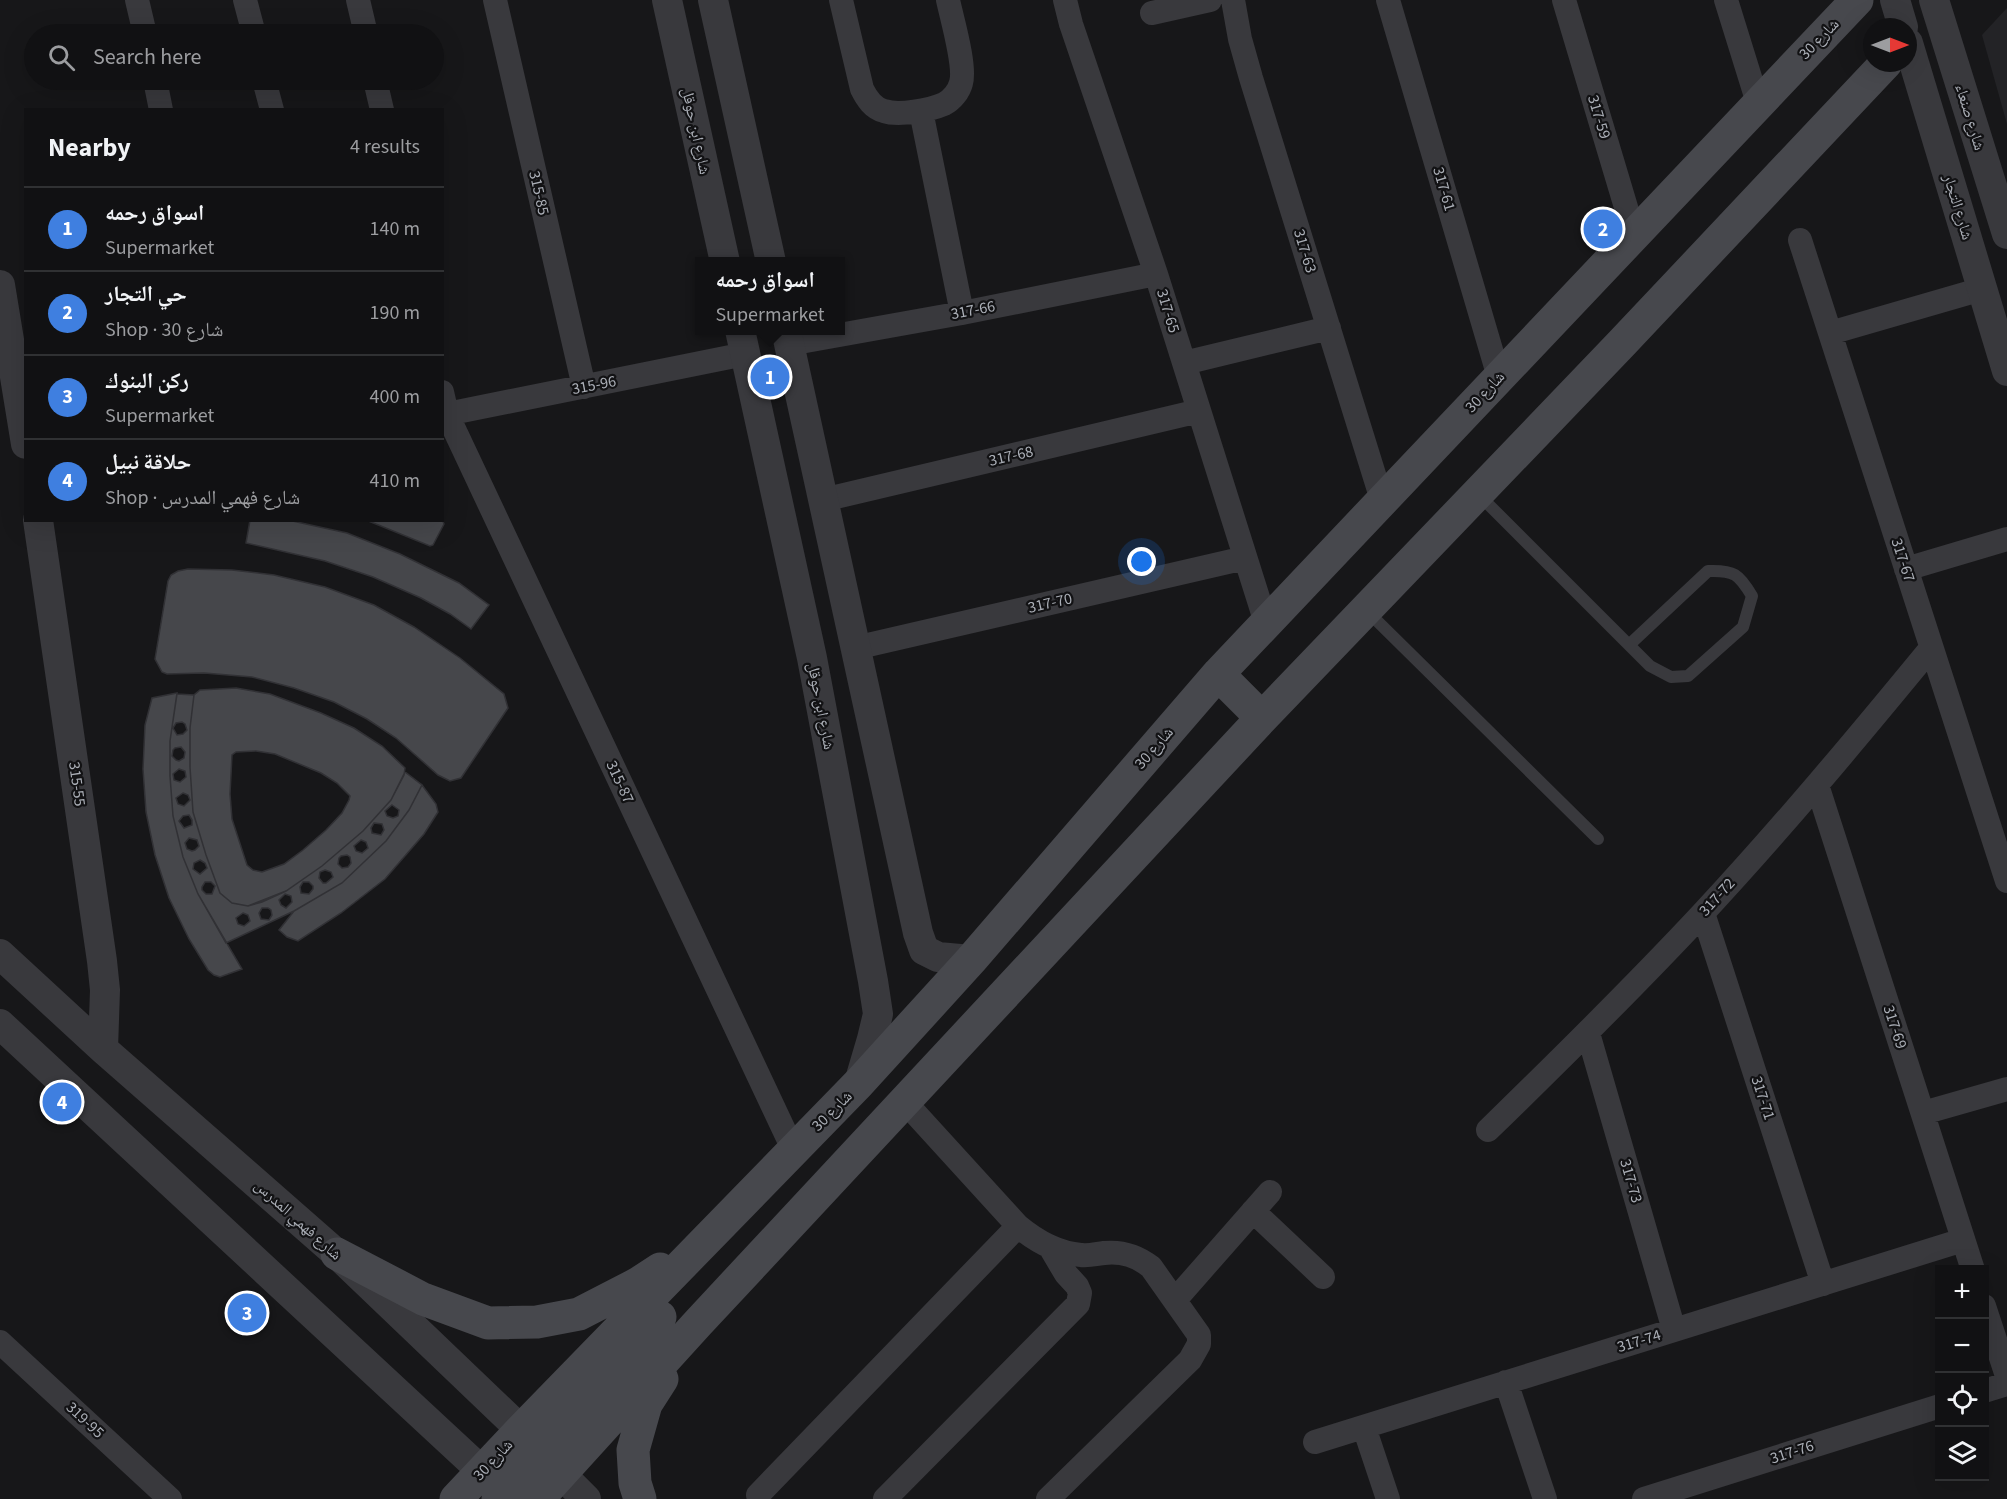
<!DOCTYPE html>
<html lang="en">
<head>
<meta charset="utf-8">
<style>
  body { margin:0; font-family:"Source Sans 3","Noto Naskh Arabic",sans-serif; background:#1e1f21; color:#f1f3f6 }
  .controls { position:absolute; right:18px; bottom:18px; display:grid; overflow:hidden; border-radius:0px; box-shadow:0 6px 24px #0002 }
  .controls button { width:54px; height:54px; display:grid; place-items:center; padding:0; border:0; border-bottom:2px solid #303133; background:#111113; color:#f1f3f6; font:30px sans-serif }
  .compass { position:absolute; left:1863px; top:18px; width:54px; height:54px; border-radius:50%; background:#111113; box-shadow:0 6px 24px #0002; rotate:90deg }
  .you { position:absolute; left:1142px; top:562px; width:21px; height:21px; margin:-15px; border:4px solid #fff; border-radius:50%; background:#1a73e8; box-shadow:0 0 0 9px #1a73e833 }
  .badge { display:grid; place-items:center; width:39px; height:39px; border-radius:50%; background:#deaa4a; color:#fff; font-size:20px; font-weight:700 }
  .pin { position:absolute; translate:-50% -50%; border:3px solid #fff; box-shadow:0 2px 6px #0006 }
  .popup { position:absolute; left:695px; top:257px; width:150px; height:78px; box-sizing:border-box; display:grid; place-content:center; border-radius:0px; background:#111113; filter:drop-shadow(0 2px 4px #0005); font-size:20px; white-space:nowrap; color:#9c9da0 }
  .popup b { font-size:22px; color:#f1f3f6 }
  .popup::after { content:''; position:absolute; left:50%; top:100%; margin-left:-12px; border:12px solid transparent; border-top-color:#111113 }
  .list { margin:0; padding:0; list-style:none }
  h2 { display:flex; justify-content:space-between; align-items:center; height:78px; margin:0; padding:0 24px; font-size:26px }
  h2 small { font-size:20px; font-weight:400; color:#9c9da0 }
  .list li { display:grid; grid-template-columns:39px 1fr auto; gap:18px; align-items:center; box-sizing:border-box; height:84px; padding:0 24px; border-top:2px solid #303133 }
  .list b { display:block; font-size:22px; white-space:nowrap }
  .list p { margin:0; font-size:20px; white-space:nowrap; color:#9c9da0 }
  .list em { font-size:20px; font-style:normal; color:#9c9da0 }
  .icon { flex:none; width:33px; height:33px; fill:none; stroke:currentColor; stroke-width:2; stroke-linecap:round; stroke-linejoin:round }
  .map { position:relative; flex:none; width:2007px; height:1499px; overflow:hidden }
  .search { position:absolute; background:#111113; box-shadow:0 6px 24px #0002; left:24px; top:24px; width:420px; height:66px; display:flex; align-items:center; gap:15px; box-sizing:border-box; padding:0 21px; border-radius:33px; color:#9c9da0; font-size:22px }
  .panel { position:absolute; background:#111113; box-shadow:0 6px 24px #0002; left:24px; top:108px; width:420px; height:414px; border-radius:0px }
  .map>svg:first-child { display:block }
  .built { fill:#232326 }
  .building { fill:#46474b; stroke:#313135; stroke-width:1.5; fill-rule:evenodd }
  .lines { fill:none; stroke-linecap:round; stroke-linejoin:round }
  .service { stroke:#39393d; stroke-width:12 }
  .minor { stroke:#39393d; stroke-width:24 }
  .tertiary { stroke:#39393d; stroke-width:30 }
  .secondary { stroke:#47484d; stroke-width:33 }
  .labels { text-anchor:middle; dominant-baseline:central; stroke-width:4.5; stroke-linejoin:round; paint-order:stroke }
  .street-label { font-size:16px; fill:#abafb7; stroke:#121214 }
</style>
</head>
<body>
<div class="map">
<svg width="2007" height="1499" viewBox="0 0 2007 1499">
  <rect width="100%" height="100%" fill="#171719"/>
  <path class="built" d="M2007 8V124L1982 35Z"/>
  <path class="building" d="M442 519 444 524 433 545 430 546 366 520H442Z
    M250 520H288L347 533 400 554 459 583 489 605 471 629 450 614 421 598 373 577 325 561 246 543Z
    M188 569 232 570 274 575 325 587 374 605 414 627 460 658 504 694 508 708 461 778 450 781 438 775 396 738 367 719 334 702 294 688 252 677 204 673 167 674 162 672 155 659 168 581 171 575 178 571Z
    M236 688 270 694 321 713 354 728 382 746 405 768 404 775 391 800 363 831 322 866 286 891 248 906 232 903 220 893 206 855 193 812 190 767V728L194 695 200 690ZM256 751 275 754 321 773 337 783 350 796 349 800 342 813 326 830 303 850 284 864 262 872 253 870 247 865 232 819 230 794 232 755 236 752Z
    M177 693 170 741V776L173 816 183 857 198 894 242 969 220 977 214 975 208 970 189 939 169 898 155 855 146 812 143 769 145 725 152 698Z
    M177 694 194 695 190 728V767L193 812 206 855 220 893 232 903 248 906 262 902 286 891 322 866 363 831 391 800 405 772 422 785 409 810 386 841 342 883 294 911 226 943 198 894 183 857 173 816 170 776V741ZM182 722 185 724 187 730 183 734 177 735 173 728 176 723ZM181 747 185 752 184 758 179 761 176 760 172 756 173 750 175 748ZM179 769 185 771 186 777 180 782 174 780 173 774ZM183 793 188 795 190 800 184 806 178 804 176 798ZM392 805 399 810 398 816 393 818 387 816 385 811ZM189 815 192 820V825L184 828 179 821 183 816ZM374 823 382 824 384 830 381 835 372 833 371 828ZM189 838 197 840 199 846 195 850 192 851 187 849 185 843ZM361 840 366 842 368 848 362 853 356 851 354 846ZM347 855 350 857 351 863 348 867 342 868 338 864 339 858 341 856ZM200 860 205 863 207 868 200 874 193 869 194 863ZM325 870 331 872 333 877 326 883H323L319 878 320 872ZM205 882H211L215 886 212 894H206L202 890V887ZM303 882H309L313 886V889L309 894 301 893 300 887ZM285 894 291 896 292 902 286 908 281 905 279 900ZM262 908H268L271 910 272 915 269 920 261 919 259 913ZM243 913 248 915 250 921 244 926 238 924 236 918Z
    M422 785 436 804 438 812 424 834 385 879 341 913 298 941 287 937 279 930 294 911 342 883 386 841 409 810Z"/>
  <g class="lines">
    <path class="service" d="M1479 495 1650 666 1671 677 1688 676 1743 627 1752 596C1739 574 1734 570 1708 571L1629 645
      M1367 611 1598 839"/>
    <path class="minor" d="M137 0 145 34
      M245 0 254 34
      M358 0 366 34
      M495 0 584 387
      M841 0 862 89C867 99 873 108 884 111 899 116 930 110 944 104 952 100 959 91 961 83 966 66 952 19 948 0
      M1065 0 1071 24 1156 274 1266 623
      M1233 0 1240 39 1251 78 1382 500
      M1388 0 1499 377
      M1564 0 1634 234
      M1726 0 1758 103
      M1152 13 1210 0
      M155 80 161 110
      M264 80 272 110
      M375 80 382 110
      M921 111 962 313
      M1800 240 2007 881
      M1830 333 1982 289
      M789 344 962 313 1156 274
      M1184 363 1329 328
      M442 392 447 414 793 1149
      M442 415 745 354
      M823 500 1199 411
      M1906 569 2007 539
      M855 648 1245 558
      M1817 785 1973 1270
      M1703 913 1823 1284
      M1588 1033 1674 1330
      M904 1101 1018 1226C1036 1241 1057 1253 1081 1255 1088 1256 1096 1254 1104 1253 1123 1251 1137 1256 1151 1267L1199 1335V1344L1190 1360 1048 1499
      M1923 1113 2007 1089
      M1488 1130C1561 1059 1633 988 1702 914 1782 828 1857 738 1931 648
      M1253 1211 1323 1277
      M1175 1300 1270 1192
      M1984 1306 2007 1376
      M0 1342 170 1499
      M1506 1382 1545 1499
      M1984 1391 2007 1384
      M1364 1427 1388 1499
      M1315 1442 1963 1240
      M758 1495 1018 1226
      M885 1499 1078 1304 1080 1293 1077 1286 1066 1274 1050 1247
      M1644 1499 1940 1406"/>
    <path class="tertiary" d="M667 0 725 262
      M713 0 771 262
      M1895 0 1903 27
      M1934 0 2007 234
      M1908 43 2007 371
      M0 285 26 444
      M740 330 812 658 873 981 878 1014 872 1039 859 1083
      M786 330 918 933 924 950 938 957 971 960
      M38 520 102 961 105 990 103 1049
      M0 954 103 1049 337 1254 544 1452 561 1474 586 1499
      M0 1024 499 1487"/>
    <path class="secondary" d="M1218 674 1262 718
      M337 1254 423 1299 488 1323 537 1322 579 1314 637 1284 660 1269
      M456 1499 521 1430 859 1083 971 960 1218 674 1857 0
      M498 1499 510 1481 519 1450
      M526 1499C529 1475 540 1458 553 1439L660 1317
      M538 1499 698 1323 1262 718 1621 344 1886 63
      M640 1499 635 1483 633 1450 646 1404 662 1379"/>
  </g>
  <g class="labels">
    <g class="street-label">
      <text transform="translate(1819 39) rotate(-46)">شارع 30</text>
      <text transform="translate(1599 117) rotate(73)">317-59</text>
      <text transform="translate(1970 117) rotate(73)">شارع صنعاء</text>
      <text transform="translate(696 131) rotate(78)">شارع ابن حوقل</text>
      <text transform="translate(1444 189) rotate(74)">317-61</text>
      <text transform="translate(539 193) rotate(77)">315-85</text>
      <text transform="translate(1958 207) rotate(73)">شارع التجار</text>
      <text transform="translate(1305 251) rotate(73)">317-63</text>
      <text transform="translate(973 310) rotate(-11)">317-66</text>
      <text transform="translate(1168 311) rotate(73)">317-65</text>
      <text transform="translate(594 385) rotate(-11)">315-96</text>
      <text transform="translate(1485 392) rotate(-47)">شارع 30</text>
      <text transform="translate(1011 456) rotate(-13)">317-68</text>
      <text transform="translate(1903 560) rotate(72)">317-67</text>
      <text transform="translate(1050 603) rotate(-13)">317-70</text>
      <text transform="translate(821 706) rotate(79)">شارع ابن حوقل</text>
      <text transform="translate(1154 748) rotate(-49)">شارع 30</text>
      <text transform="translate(620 782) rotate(65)">315-87</text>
      <text transform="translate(77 784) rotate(82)">315-55</text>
      <text transform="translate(1717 897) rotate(-48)">317-72</text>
      <text transform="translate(1895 1027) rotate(72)">317-69</text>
      <text transform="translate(1763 1098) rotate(72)">317-71</text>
      <text transform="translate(832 1111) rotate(-45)">شارع 30</text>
      <text transform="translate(1631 1181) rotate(74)">317-73</text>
      <text transform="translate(298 1220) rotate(42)">شارع فهمي المدرس</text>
      <text transform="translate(1639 1341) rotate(-17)">317-74</text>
      <text transform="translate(85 1420) rotate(43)">319-95</text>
      <text transform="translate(1792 1452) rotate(-18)">317-76</text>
      <text transform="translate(493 1460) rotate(-47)">شارع 30</text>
    </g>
  </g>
</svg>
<div class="controls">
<button>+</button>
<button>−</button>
<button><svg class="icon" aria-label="locate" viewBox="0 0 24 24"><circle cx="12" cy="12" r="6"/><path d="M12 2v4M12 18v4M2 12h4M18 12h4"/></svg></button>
<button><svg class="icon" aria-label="layers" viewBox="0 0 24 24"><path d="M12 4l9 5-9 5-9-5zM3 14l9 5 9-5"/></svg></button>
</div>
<svg class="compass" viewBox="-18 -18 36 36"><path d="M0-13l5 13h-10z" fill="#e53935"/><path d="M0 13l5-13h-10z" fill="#9c9da0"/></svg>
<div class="you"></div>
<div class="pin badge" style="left:770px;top:377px;background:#3f7fe0">1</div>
<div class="popup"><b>اسواق رحمه</b>Supermarket</div>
<div class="pin badge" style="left:1603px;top:229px;background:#3f7fe0">2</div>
<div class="pin badge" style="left:247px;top:1313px;background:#3f7fe0">3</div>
<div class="pin badge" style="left:62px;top:1102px;background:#3f7fe0">4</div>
<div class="search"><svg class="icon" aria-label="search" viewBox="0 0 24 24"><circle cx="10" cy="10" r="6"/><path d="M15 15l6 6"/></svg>Search here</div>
<section class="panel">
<h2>Nearby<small>4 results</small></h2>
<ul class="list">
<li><span class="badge" style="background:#3f7fe0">1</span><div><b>اسواق رحمه</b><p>Supermarket</p></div><em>140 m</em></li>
<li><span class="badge" style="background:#3f7fe0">2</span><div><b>حي التجار</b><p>Shop · شارع 30</p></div><em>190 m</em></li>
<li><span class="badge" style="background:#3f7fe0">3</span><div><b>ركن البنوك</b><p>Supermarket</p></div><em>400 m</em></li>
<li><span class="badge" style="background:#3f7fe0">4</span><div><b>حلاقة نبيل</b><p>Shop · شارع فهمي المدرس</p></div><em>410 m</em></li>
</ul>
</section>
</div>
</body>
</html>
